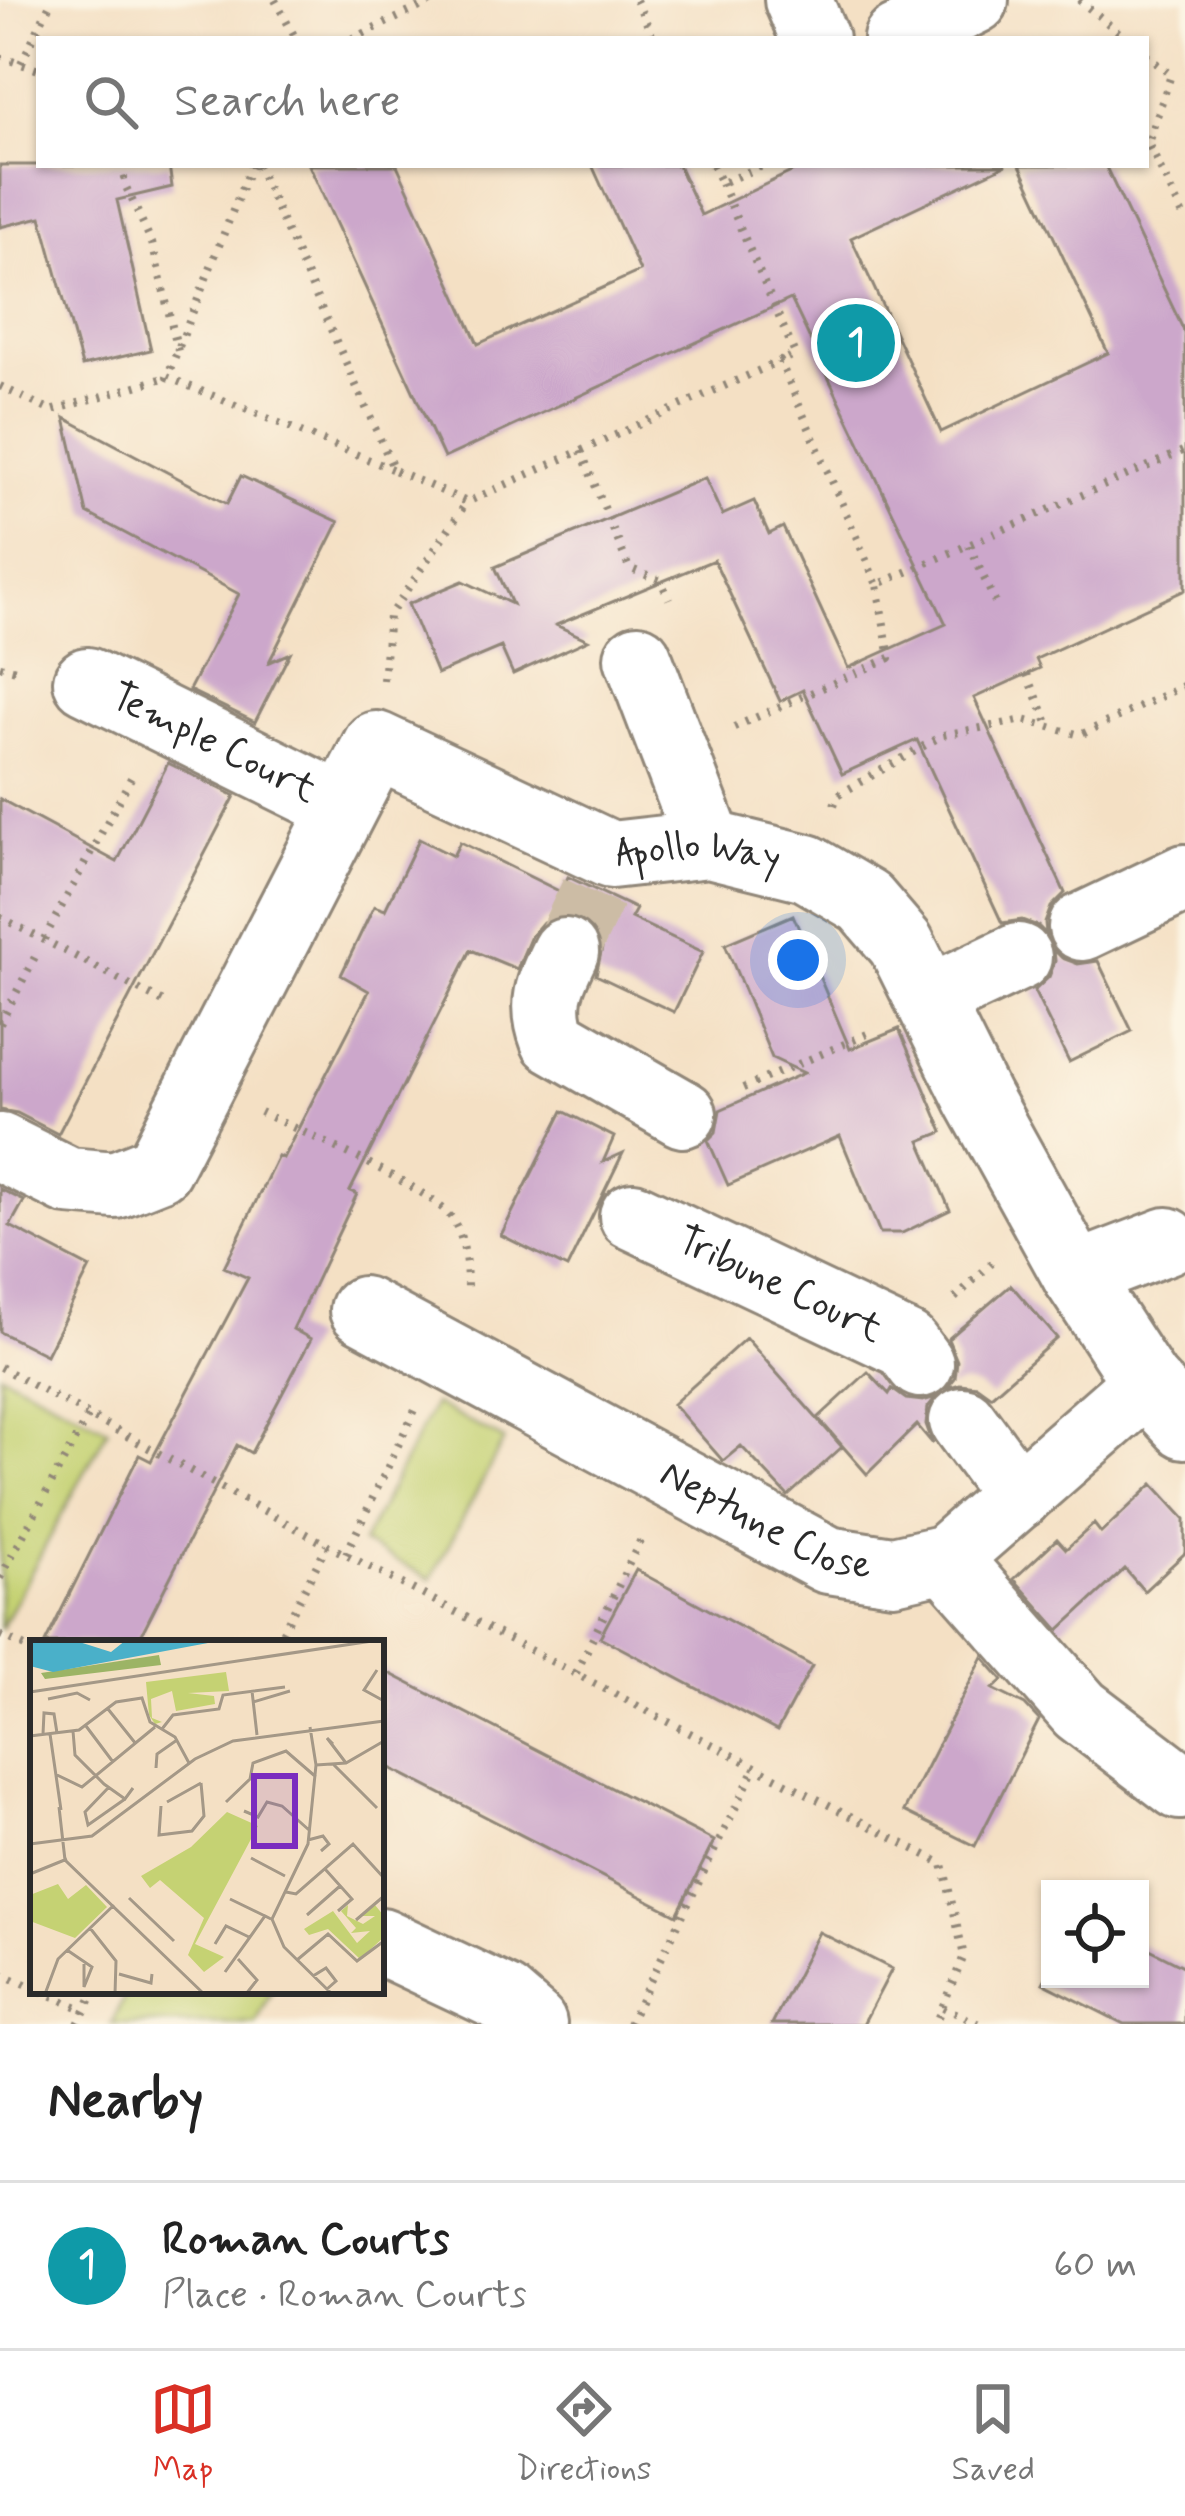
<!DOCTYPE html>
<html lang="en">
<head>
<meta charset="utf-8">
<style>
  body { margin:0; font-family:Mynerve,sans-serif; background:#f2f2f2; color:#222 }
  .controls { position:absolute; right:36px; bottom:36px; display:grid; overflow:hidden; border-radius:0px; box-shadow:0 3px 9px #0004 }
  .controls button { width:108px; height:108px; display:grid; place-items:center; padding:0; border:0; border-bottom:3px solid #e0e0e0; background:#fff; color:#222; font:60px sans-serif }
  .you { position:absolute; left:798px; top:960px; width:42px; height:42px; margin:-30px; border:9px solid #fff; border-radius:50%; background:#1a73e8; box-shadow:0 0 0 18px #1a73e833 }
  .badge { display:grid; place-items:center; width:78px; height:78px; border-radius:50%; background:#d93025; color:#fff; font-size:39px; font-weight:700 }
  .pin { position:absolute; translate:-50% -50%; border:6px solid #fff; box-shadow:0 3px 12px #0006 }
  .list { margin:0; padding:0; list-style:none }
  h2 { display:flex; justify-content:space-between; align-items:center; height:156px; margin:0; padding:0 48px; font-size:51px }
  h2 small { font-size:39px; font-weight:400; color:#767676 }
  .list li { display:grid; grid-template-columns:78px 1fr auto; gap:36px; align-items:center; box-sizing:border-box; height:168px; padding:0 48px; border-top:3px solid #e0e0e0 }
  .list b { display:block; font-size:45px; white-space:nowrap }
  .list p { margin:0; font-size:39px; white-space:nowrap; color:#767676 }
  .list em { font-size:39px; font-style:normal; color:#767676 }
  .icon { flex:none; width:66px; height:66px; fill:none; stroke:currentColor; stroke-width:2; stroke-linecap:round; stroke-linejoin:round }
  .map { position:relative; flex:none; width:1185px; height:2024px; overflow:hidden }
  .search { position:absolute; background:#fff; box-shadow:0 3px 9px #0004; left:36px; right:36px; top:36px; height:132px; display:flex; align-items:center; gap:30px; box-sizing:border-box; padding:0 42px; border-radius:0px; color:#767676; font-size:45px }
  .sheet { height:324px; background:#fff }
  nav { display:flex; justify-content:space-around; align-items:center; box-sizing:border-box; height:168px; border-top:3px solid #e0e0e0; background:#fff; font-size:33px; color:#767676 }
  nav a { display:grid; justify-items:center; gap:6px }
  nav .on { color:#d93025 }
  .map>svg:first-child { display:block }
  .green { fill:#c5d273; stroke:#787e4f; stroke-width:3 }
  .building { fill:#cca7cb }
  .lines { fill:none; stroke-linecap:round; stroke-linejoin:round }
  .street-tunnel { stroke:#ccbca5; stroke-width:66; stroke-dasharray:66 33; stroke-linecap:butt }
  .street-casing { stroke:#908678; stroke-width:72 }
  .path { stroke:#908678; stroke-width:8; stroke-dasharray:3 9; stroke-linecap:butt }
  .street { stroke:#fff; stroke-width:66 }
  .labels { text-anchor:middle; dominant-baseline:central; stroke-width:9; stroke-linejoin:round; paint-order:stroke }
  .street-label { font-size:39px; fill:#2b2b2b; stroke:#fcf5e5 }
  .inset-road { fill:none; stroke:#a49887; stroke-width:3 }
  .view { fill:#7b2cbf; fill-opacity:0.15; stroke:#7b2cbf; stroke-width:6 }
  .inset-edge { fill:none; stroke:#2b2b2b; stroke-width:6 }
</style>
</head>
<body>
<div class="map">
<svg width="1185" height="2024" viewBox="0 0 1185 2024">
  <rect width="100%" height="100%" fill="#fcf5e5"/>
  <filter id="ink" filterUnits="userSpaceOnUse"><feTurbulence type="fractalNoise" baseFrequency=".00833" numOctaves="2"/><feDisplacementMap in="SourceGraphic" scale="24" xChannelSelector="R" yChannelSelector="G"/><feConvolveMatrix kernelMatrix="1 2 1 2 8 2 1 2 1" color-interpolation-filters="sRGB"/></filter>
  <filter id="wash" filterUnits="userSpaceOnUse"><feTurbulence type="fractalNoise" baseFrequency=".004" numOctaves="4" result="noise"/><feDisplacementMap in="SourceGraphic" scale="48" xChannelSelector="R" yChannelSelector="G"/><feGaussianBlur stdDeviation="2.7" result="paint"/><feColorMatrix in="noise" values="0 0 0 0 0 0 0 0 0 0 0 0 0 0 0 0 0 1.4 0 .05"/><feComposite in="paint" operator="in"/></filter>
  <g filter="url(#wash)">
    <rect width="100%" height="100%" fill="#f4e0c4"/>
    <path class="green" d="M0 1373 108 1429 0 1630Z
      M434 1404 504 1440 431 1579 362 1543Z
      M128 1991H272L256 2024H111Z"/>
    <g id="blocks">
      <path class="building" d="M0 165H169L172 187 117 200 151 350 82 366 41 217 0 227Z
        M309 165H397L478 344 640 271 592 165H678L701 215 806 165H1006L851 238 941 432 1108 353 1020 165H1105L1185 333V590L1036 659 1040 668 974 698 1065 893 1051 907 1045 923 1046 934 1038 926 1022 920 1002 923 917 740 842 774 803 690 780 701 714 560 556 625 588 640 513 674 501 647 437 674 408 604 463 581 512 604 495 567 705 478 722 515 754 501 769 534 783 527 848 668 946 624 791 299 444 458Z
        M65 418 227 504 241 476 339 522 269 662 290 653 255 722 189 690 239 594 87 513Z
        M168 763 235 796 58 1134 17 1113 0 1110V799L117 862Z
        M419 839 453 856 460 842 561 892 568 877 636 909 631 918 703 952 674 1012 596 975 602 948 595 930 580 918 561 915 543 922 531 936 517 969 471 950 350 1191 357 1194 293 1329 311 1339 251 1453 237 1445 137 1643H45L139 1455 151 1461 248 1278 224 1267 278 1156 283 1158 369 991 341 975 374 906 385 910Z
        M793 915 850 1049 899 1029 943 1132 920 1141 950 1210 902 1233H880L840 1136 728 1185 708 1140 716 1132 720 1110 804 1073 772 1058 725 944Z
        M1054 950 1062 958 1078 964 1098 961 1132 1031 1069 1062 1034 991 1049 977 1055 961Z
        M563 1111 614 1137 603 1162 623 1153 567 1268 501 1235Z
        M0 1189 24 1201 10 1226 90 1268 46 1355 0 1332Z
        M1011 1285 1057 1338 991 1396 977 1386 960 1384 947 1388 955 1378 957 1361 948 1339Z
        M746 1338 842 1447 788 1496 741 1446 723 1461 673 1404Z
        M868 1372 889 1394 892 1389 906 1399 923 1401 936 1397 928 1407 926 1424 933 1444 917 1425 867 1474 818 1418Z
        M1153 1484 1185 1519V1553L1144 1591 1125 1569 1059 1630 1014 1579 1057 1539 1066 1549 1094 1524 1101 1533Z
        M636 1570 812 1666 777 1731 600 1637Z
        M983 1657 1003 1680 993 1689 1025 1705 1039 1720 975 1846 904 1811Z
        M381 1669 714 1841 677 1915 381 1763Z
        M819 1932 892 1969 863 2024H772Z
        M1140 1944 1185 1967V2024H1124L1043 1983 1050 1970V1979H1140Z"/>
    </g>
  </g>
  <g filter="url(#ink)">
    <use href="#blocks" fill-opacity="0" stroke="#908678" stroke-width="3"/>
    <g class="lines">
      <path class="street-tunnel" d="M565 952 595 889"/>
      <g class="street-casing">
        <g id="street">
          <path d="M798 0 815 39"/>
          <path d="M897 39 975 0"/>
          <path d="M638 658 709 844"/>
          <path id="s1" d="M87 681 342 807"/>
          <path d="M1082 927 1185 878"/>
          <path d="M565 952C549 985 540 1004 554 1040L683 1114"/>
          <path d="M931 998 1018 957"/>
          <path id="s2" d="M0 1147 68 1181 115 1185 158 1168 376 745 611 855 709 844 807 868 865 902 901 944 978 1099 1076 1276 1146 1383 1185 1425"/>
          <path id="s3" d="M633 1216 906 1345 920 1364"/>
          <path d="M1076 1276 1167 1241"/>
          <path id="s4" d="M363 1310 828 1560 893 1570 946 1558 1146 1383"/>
          <path d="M963 1421 1018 1496"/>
          <path d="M946 1558 1080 1710 1180 1786"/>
          <path d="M381 1941 504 1999 533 2024"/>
        </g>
      </g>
      <path class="path" d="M275 0 296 39
        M636 0 654 39
        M1079 0 1127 39
        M352 39 435 0
        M1146 55 1171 75 1148 143 1185 220
        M0 57 39 70
        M21 63 52 0
        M121 165 126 187 152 243 178 351
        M251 165 167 377 394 470
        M257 165 394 470 467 502 780 361 877 585 1185 450
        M712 165 721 183 765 165
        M721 183 795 354 781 361
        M0 386 51 411 167 377
        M581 451 629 568 661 581 669 599
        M969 545 995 602
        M0 666 20 671
        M1027 674 1049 725
        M383 680 389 616 467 502
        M734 727 890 658 877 585
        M834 805 838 795 943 735 1024 720 1080 735 1185 685
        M0 917 169 1005
        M44 939 131 778
        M0 1024 37 953
        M743 1088 872 1032
        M260 1112C301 1132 433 1187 453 1220 466 1241 467 1269 467 1292
        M955 1298 992 1263
        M0 1367 327 1545 943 1864 964 1956 935 2024
        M346 1554 415 1410
        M0 1578 89 1414
        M0 1635 31 1650
        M277 1643 327 1545
        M576 1673 642 1537
        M1 1974 33 1987
        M41 1991 85 2010
        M943 2007 979 2024
        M78 2024 95 1991
        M629 2024 756 1766"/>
      <use href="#street" class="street"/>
    </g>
  </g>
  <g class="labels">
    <g class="street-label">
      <text stroke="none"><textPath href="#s1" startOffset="141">Temple Court</textPath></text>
      <text stroke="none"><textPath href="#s2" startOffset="993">Apollo Way</textPath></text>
      <text stroke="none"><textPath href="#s3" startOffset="162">Tribune Court</textPath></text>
      <text stroke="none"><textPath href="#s4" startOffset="456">Neptune Close</textPath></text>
    </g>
  </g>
  <g transform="translate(30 1640)">
    <rect width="354" height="354" fill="#f4e0c4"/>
    <path d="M196 32 199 51 158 53 184 56 185 64 146 71 142 51 121 59 122 78 132 82 125 84 119 75 116 42ZM197 172 228 186 165 304 194 317 174 332 158 315 174 278 130 240 120 248 111 236 161 207ZM28 244 38 259 56 245 77 267 45 298 0 281V255ZM318 265 317 276 333 284 345 276H332L345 265 354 276V297L330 319 298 289 279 295 274 289 303 271 327 303 340 291 321 293 326 288 311 271Z" fill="#c5d273"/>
    <path d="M129 15 131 25 15 39 11 33Z" fill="#9cb465"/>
    <path d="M0 0H43L81 12 96 0H194L23 32 0 26Z" fill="#4ab0c9"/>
    <path class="inset-road" d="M347 30 334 50 354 61M222 51 227 95M0 52 349 0M18 59 47 53 60 60M223 62 260 51M78 69 106 104M56 86 83 122M280 87 286 125 278 204 242 279 254 307 302 354M132 89 143 75 189 69 193 55 255 47M43 91 45 115 74 144 95 159 103 148M13 94 14 73 24 74 27 93M20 94 31 170M0 96 49 90 86 62 112 58 120 82 145 97 159 123M303 104 297 98 316 123M286 125 316 123 354 101M304 125 347 168M126 128 127 114 147 100M25 134 52 147 125 87M79 147 55 172 58 185 95 159M137 162 171 143M196 162 220 139 223 123 256 111 286 137M131 166 129 195 162 191 174 176 171 143M29 167 35 220 174 354M214 171 228 177 237 162 252 166 279 190M278 200 293 196 299 204 291 211M0 204 62 196 165 119 203 101 354 81M221 218 255 236M295 229 322 259 308 271M0 234 37 219M256 252 266 254 323 204 354 238M99 258 144 301M200 259 235 276M277 275 310 246M326 280 354 256M60 288 86 321 85 354M185 304 196 286 221 298M37 310 62 327 54 347V324M208 319 227 340 216 354M267 320 298 294 327 321 354 301M195 332 235 276 241 279M89 334 121 343 122 334M283 336 296 328 306 341 297 349M15 354 28 319 84 265"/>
    <path class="view" d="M224 136H265V206H224Z"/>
    <rect width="354" height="354" class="inset-edge"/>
  </g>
</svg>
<div class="controls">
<button><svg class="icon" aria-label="locate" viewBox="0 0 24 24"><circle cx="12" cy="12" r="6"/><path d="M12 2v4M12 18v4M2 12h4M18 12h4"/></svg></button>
</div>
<div class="you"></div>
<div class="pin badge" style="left:856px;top:343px;background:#0f9aa8">1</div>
<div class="search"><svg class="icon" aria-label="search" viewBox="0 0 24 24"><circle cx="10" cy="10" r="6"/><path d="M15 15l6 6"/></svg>Search here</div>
</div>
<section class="sheet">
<h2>Nearby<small></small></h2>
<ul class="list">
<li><span class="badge" style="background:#0f9aa8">1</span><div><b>Roman Courts</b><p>Place · Roman Courts</p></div><em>60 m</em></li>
</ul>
</section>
<nav>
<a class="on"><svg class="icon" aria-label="map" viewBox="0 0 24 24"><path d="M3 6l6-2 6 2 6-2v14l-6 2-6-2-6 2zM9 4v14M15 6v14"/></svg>Map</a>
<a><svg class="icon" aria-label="directions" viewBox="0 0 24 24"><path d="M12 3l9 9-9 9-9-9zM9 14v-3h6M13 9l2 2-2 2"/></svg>Directions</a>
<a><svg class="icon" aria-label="saved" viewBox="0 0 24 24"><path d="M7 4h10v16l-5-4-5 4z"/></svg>Saved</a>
</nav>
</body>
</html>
